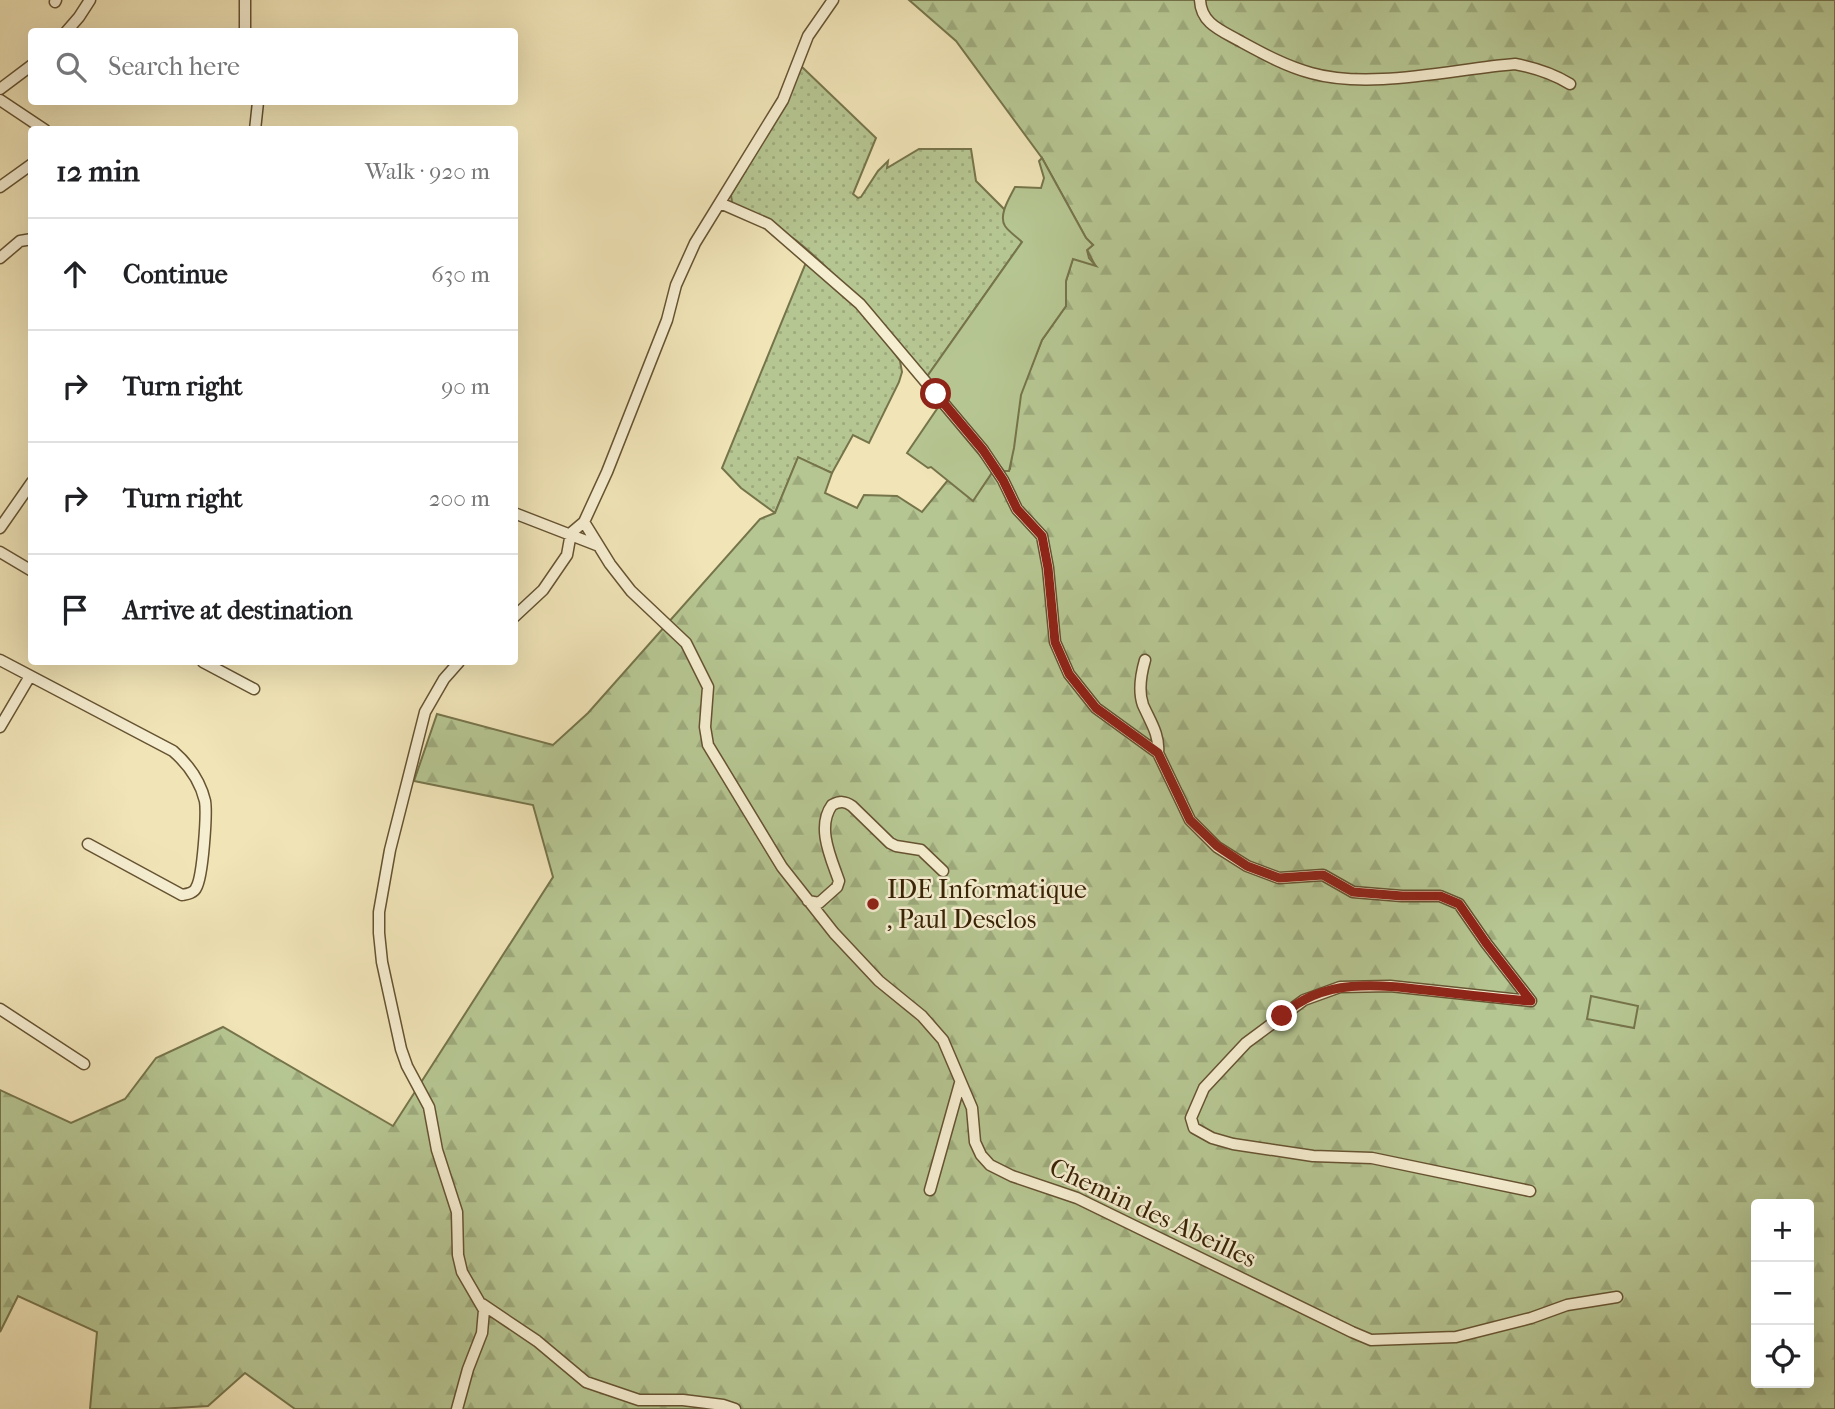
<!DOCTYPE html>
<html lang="en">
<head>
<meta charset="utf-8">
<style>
  body { margin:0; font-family:"IM FELL French Canon",serif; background:#f6f6f6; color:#202124 }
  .controls { position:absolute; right:21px; bottom:21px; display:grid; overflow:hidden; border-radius:7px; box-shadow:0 7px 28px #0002 }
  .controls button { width:63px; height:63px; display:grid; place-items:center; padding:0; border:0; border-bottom:2px solid #e0e0e0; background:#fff; color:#202124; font:35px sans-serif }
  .stop { position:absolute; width:21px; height:21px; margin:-16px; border:5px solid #8f2418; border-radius:50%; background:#fff }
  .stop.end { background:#8f2418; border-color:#fff; box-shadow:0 2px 7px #0008 }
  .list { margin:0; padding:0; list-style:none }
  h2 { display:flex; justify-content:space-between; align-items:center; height:91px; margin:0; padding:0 28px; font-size:30px }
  h2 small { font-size:23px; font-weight:400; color:#757577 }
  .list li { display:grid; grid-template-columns:46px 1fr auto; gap:21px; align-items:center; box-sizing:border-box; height:112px; padding:0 28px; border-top:2px solid #e0e0e0 }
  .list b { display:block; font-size:26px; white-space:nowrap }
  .list em { font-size:23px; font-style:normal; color:#757577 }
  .icon { flex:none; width:38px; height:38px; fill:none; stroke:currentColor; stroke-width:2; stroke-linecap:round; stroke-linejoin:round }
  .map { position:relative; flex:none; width:1835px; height:1409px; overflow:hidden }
  .search { position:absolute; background:#fff; box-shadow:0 7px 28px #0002; left:28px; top:28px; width:490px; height:77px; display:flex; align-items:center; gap:18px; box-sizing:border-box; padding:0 24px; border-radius:7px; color:#757577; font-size:26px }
  .panel { position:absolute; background:#fff; box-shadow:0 7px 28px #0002; left:28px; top:126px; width:490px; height:539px; border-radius:7px }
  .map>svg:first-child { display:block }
  .grass { fill:url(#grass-dots); stroke:#76744b; stroke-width:2 }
  .forest { fill:url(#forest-firs); stroke:#76744b; stroke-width:2; fill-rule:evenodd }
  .garden { fill:#b6c692; stroke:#76744b; stroke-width:2 }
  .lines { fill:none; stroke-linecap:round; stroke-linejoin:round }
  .street-casing { stroke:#665331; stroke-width:13 }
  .street { stroke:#f6eed1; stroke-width:10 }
  .route { stroke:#8f2418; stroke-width:9 }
  .poi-dot { fill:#8f2418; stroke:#f6eed1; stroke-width:2.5 }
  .labels { text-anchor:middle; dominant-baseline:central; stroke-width:5; stroke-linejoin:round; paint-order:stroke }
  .poi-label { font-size:26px; fill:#372204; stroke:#f6eed1; text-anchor:start }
  .street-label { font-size:26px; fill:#372204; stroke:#f6eed1 }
</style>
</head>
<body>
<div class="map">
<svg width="1835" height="1409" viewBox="0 0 1835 1409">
  <defs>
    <pattern id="grass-dots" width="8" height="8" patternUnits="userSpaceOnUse" patternTransform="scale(1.75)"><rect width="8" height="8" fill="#b6c692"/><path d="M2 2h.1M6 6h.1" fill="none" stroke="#9daa7c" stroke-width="1.8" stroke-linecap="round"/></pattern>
    <pattern id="forest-firs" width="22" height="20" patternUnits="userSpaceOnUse" patternTransform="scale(1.75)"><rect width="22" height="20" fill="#b6c692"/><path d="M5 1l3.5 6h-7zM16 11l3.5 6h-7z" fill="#9daa7c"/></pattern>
  </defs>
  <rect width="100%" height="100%" fill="#f1e5b8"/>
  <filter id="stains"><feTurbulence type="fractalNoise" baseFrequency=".00286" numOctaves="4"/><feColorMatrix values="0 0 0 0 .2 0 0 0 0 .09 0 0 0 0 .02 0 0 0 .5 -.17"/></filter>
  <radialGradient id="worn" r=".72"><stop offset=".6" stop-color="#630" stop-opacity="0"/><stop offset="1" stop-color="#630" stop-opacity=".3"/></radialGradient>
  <path class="grass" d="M801 66 876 138 853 194 858 198 861 197 878 171 888 161 887 168 919 149H971L976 181 1005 210 1004 223 1022 242 926 378C885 332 845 280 797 241 777 226 755 215 732 203L731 195 780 113Z
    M807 260 859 308 882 336 900 361 902 372 899 382 869 443 853 435 832 473 798 458 775 513 741 488 722 468Z"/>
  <path class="forest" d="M909 0H1835V1409H295L245 1373 208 1406 159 1409H90L97 1332 18 1296 0 1332V1090L71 1123 125 1099 156 1058 223 1027 393 1126 553 877 533 805 414 781 437 714 553 745 588 713 760 519 775 513 798 457 832 473 825 493 857 508 864 495 897 496 922 512 948 480 973 500 993 471H1008L1010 469 1020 395 1042 340 1066 306V281L1073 258 1095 265 1087 250 1093 245 1086 238 1042 158 956 41ZM1756 1204H1809V1383H1756Z"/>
  <path class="garden" d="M1042 158 1086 238 1093 245 1087 250 1089 258 1096 266 1073 259 1066 281V306L1042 340 1021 395 1014 448 1009 471H1004L926 378 1022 242C1017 237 1009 232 1005 226 998 215 1010 197 1015 187L1041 188 1044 178 1039 161Z
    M939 406 993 471 973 501 931 467 928 468 907 453Z
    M1591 996 1638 1006 1634 1028 1587 1019Z"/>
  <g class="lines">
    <g class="street-casing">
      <path id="street" d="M245 0V32
        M1200 0C1201 23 1220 30 1238 40 1262 53 1285 66 1311 73 1371 90 1453 69 1515 64 1536 68 1552 73 1570 84
        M55 2 56 0
        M66 32 79 17 90 0
        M0 89 32 65
        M0 100 45 130
        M255 130 258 102
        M0 187 32 164
        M720 203 768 224 860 304 983 450 1003 480 1017 509 1042 536 1048 568 1055 642 1069 674 1096 708 1158 753 1190 820 1217 847 1247 866 1279 878 1323 875 1353 892 1402 896H1440L1459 904 1486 943 1531 1001 1390 986 1340 987 1304 1000 1246 1043 1204 1088 1191 1118 1194 1128 1212 1138 1233 1144 1313 1156 1372 1158 1530 1191
        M0 258 20 241 32 239
        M514 513 599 546
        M584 522 610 564 631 591 686 643 708 687 705 727 708 745 782 867 834 933 879 981 922 1016 943 1040 972 1108 975 1142 981 1155 990 1165 1012 1176 1077 1198 1352 1332 1371 1340 1456 1337 1531 1318 1567 1305 1617 1297
        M0 528 32 482
        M571 533 584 522 607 472 667 320 676 285 695 243 783 100 808 36 833 0
        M0 552 32 571
        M514 617 543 590 567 555 571 533
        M0 660 173 751C188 764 200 780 205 801 207 813 203 877 196 888 194 893 187 894 182 895L88 844
        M1145 660C1141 674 1138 691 1143 705 1150 721 1160 735 1158 753
        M203 662 254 689
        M0 727 30 676
        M808 901 819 903 837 887 839 881C831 858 816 827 832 805 840 801 845 801 852 806L890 843 896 846 921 850 943 871
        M0 1009 84 1064
        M930 1190 960 1083
        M482 1304 537 1341 586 1382 639 1400H683L723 1405 735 1409
        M457 1409 468 1369 482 1333 484 1310 462 1272 458 1255 457 1212 437 1150 429 1107 407 1066 401 1049 382 962 379 933V912L390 850 425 712 444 679 459 662"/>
    </g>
    <use href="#street" class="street"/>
  </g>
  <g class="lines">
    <path class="route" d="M936 394 983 450 1003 480 1017 509 1042 536 1048 568 1055 642 1069 674 1096 708 1158 753 1190 820 1217 846 1247 866 1279 878 1323 875 1353 892 1402 896H1440L1459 904 1486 943 1531 1001C1504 999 1477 996 1451 993 1394 987 1327 972 1282 1016"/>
  </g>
  <circle class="poi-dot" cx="873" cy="904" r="7"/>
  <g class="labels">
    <g class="poi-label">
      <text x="887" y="889">IDE Informatique<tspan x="887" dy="30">, Paul Desclos</tspan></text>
    </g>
    <g class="street-label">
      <text transform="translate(1153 1213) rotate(25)">Chemin des Abeilles</text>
    </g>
  </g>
  <rect width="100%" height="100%" filter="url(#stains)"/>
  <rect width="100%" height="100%" fill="url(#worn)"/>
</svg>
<div class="controls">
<button>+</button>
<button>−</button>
<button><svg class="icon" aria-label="locate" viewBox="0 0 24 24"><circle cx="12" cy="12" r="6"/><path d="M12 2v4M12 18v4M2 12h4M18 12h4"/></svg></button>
</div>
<div class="stop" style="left:936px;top:394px"></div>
<div class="stop end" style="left:1282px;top:1016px"></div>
<div class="search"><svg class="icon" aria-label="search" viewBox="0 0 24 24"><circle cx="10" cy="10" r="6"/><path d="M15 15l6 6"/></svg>Search here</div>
<section class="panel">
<h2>12 min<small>Walk · 920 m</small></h2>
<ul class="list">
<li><svg class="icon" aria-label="ahead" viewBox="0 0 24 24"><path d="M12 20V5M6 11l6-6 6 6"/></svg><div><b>Continue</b></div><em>630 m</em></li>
<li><svg class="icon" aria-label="right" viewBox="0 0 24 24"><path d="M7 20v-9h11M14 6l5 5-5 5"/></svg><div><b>Turn right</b></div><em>90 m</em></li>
<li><svg class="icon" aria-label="right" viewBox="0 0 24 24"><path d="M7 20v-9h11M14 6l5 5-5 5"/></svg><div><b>Turn right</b></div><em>200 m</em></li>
<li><svg class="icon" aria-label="arrive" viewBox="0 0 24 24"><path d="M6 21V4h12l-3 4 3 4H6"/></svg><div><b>Arrive at destination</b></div></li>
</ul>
</section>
</div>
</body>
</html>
